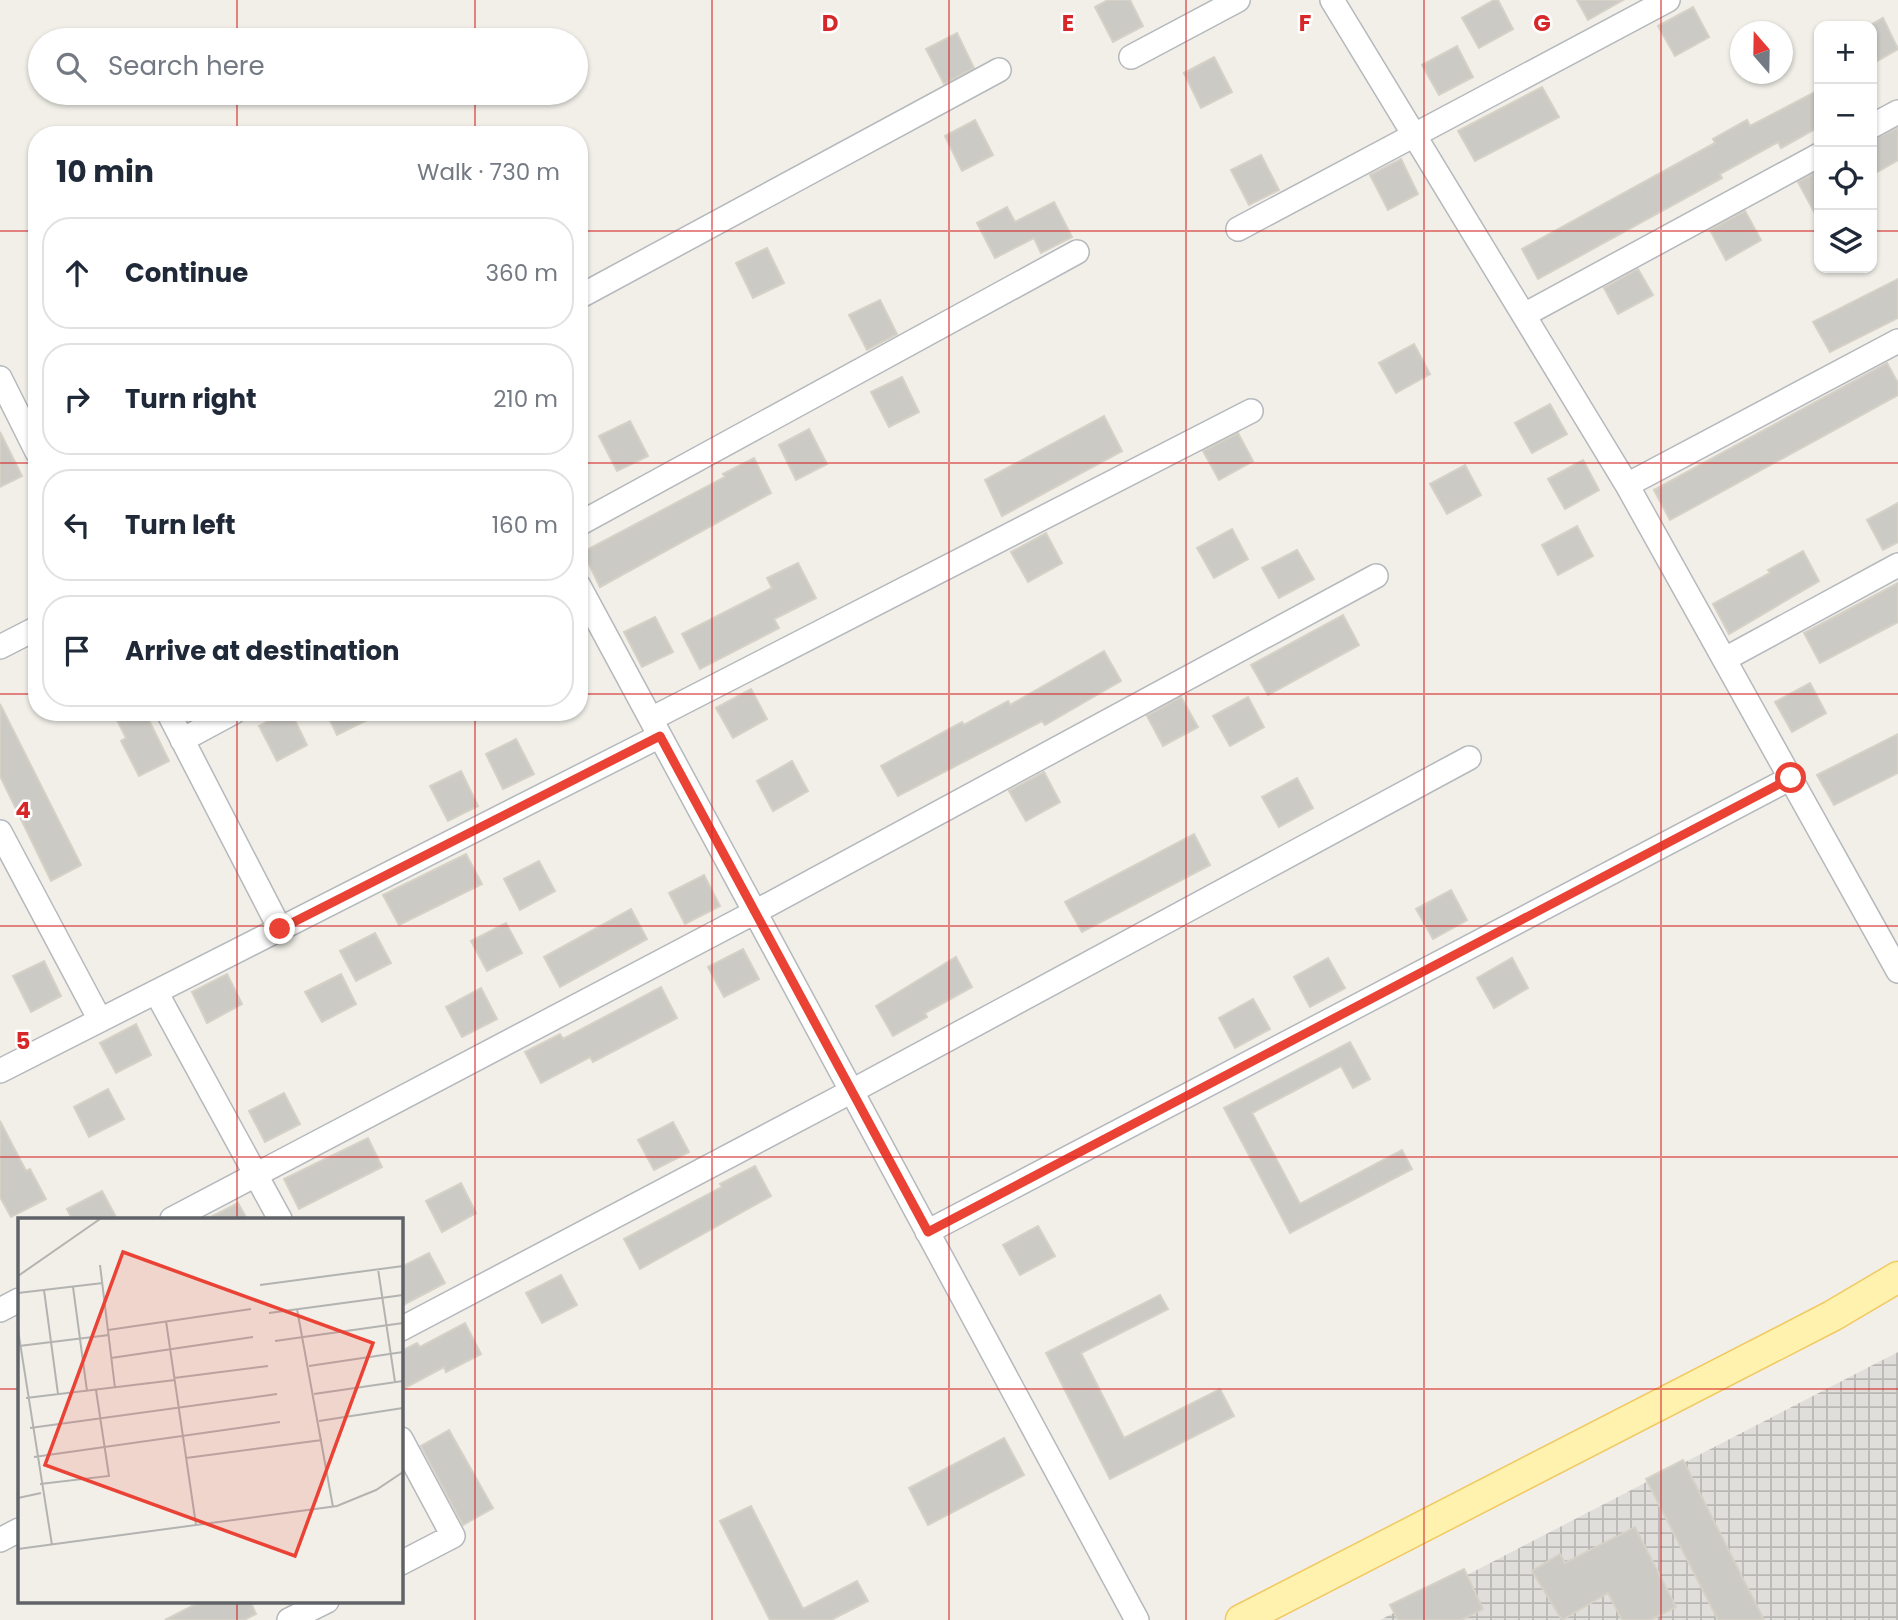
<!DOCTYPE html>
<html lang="en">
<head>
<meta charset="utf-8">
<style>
  body { margin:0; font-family:Poppins,sans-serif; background:#f6f6f7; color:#1f2937 }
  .controls { position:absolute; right:21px; top:21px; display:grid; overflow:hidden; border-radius:14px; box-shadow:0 2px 5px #0004 }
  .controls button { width:63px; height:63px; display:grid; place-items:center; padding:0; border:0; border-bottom:2px solid #e0e1e3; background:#fff; color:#1f2937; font:35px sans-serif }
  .compass { position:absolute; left:1730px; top:21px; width:63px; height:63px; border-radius:50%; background:#fff; box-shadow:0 2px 5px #0004; rotate:340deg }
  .stop { position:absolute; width:21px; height:21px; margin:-16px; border:5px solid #ea4335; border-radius:50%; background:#fff }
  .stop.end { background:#ea4335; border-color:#fff; box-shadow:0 2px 7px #0008 }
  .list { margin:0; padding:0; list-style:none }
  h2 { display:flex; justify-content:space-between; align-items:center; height:91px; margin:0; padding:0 28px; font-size:30px }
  h2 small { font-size:23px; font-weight:400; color:#747a83 }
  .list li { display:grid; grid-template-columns:46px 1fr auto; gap:21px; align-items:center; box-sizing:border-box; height:112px; margin:0 14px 14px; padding:0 14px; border:2px solid #e0e1e3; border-radius:28px }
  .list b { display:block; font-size:26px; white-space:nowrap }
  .list em { font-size:23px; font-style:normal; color:#747a83 }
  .icon { flex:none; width:38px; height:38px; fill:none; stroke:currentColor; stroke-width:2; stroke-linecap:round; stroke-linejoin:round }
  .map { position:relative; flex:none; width:1898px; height:1620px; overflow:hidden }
  .search { position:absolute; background:#fff; box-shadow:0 2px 5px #0004; left:28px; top:28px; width:560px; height:77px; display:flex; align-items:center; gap:18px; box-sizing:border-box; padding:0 24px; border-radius:38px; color:#747a83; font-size:26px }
  .panel { position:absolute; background:#fff; box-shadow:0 2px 5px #0004; left:28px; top:126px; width:560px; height:595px; border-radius:28px }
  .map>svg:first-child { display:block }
  .industrial { fill:url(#industrial-grid) }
  .building { fill:#cccac5; stroke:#d6d1c6; stroke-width:2 }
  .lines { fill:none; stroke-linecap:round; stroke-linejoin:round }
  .minor-casing { stroke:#b5b8bc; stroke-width:26 }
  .major-casing { stroke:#f2c960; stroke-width:33 }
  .minor { stroke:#fff; stroke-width:23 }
  .major { stroke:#fff2af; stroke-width:30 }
  .route { stroke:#ea4335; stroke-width:9 }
  .grid { fill:none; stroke:#d62828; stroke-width:2; stroke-opacity:0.55 }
  .inset-road { fill:none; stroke:#b3b3b1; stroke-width:2 }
  .view { fill:#ea4335; fill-opacity:0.15; stroke:#ea4335; stroke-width:3.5 }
  .inset-edge { fill:none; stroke:#5f6368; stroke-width:3.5 }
  .grid-label { font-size:23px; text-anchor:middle; font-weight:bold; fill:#d62828; stroke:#fff; stroke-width:5; stroke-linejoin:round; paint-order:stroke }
</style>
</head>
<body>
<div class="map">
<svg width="1898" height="1620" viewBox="0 0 1898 1620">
  <defs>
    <pattern id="industrial-grid" width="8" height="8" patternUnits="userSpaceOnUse" patternTransform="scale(1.75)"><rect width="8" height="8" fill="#e0deda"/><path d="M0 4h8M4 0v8" fill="none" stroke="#b9b8b5"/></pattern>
  </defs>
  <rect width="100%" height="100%" fill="#f1efe8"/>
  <path class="industrial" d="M1898 1352V1620H1380Z"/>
  <path class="building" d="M1108 0H1130L1143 26 1113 42 1095 7Z
    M1494 0H1498L1513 29 1479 48 1462 18Z
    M1577 0H1623L1588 20Z
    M1693 7 1709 37 1675 56 1658 26Z
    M1883 18 1898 49 1872 64V24Z
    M957 33 974 68 944 84 926 49Z
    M1457 46 1473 77 1439 95 1422 65Z
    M1214 57 1232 92 1201 108 1184 73Z
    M1542 87 1559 117 1475 161 1458 131Z
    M1819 90V127L1781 148 1778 142 1720 174 1722 178 1538 279 1522 249 1715 143 1713 139 1747 120 1750 126Z
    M975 120 993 155 962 171 945 136Z
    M1898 128V160L1872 175V140Z
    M1261 155 1279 190 1249 205 1231 170Z
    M1401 159 1418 194 1388 210 1370 175Z
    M1819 171V221L1798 182Z
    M1054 202 1072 237 1041 253 1034 238 995 258 977 223 1007 207 1015 222Z
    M1745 211 1761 240 1726 260 1710 230Z
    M767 248 784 283 753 298 736 263Z
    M1638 269 1653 295 1618 314 1604 288Z
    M1898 279V318L1830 352 1813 322Z
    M880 300 897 334 867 350 849 315Z
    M1414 344 1430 374 1396 393 1379 363Z
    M1887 363 1898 383V395L1670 520 1654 490Z
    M902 377 919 412 889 427 871 392Z
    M1550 404 1567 434 1532 453 1515 423Z
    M1104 416 1122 451 1002 516 985 480Z
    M630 421 648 456 617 471 599 436Z
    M809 429 827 464 796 480 779 445Z
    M0 432 22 476 0 487Z
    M1238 433 1253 461 1219 480 1203 451Z
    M754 458 771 493 600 587 583 552 725 477 723 474Z
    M1583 460 1599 490 1565 509 1548 479Z
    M1465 465 1481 495 1447 514 1430 484Z
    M1898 503V542L1883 550 1867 520Z
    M1577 526 1593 556 1558 575 1542 545Z
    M1232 529 1248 559 1214 578 1197 548Z
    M1046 533 1062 563 1028 582 1011 552Z
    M1297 550 1314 579 1279 598 1262 568Z
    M1803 551 1819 581 1729 634 1713 604 1770 573 1768 570Z
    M798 563 816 598 774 619 779 628 700 669 682 634 772 588 767 578Z
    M1898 583V622L1820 663 1804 633Z
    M1343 615 1359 645 1268 695 1251 665Z
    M655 617 673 652 642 667 624 632Z
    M1104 651 1121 681 1045 725 1042 721 898 796 881 766 962 722 964 725 1008 701 1010 705Z
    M1810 683 1826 713 1792 732 1775 702Z
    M751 689 767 719 733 738 716 708Z
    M1181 697 1198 727 1163 746 1147 716Z
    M1248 697 1264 727 1230 746 1213 716Z
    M0 704 81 865 51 881 0 776Z
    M113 712H145L169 761 139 776 121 741 126 738Z
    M286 712H291L307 745 277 761 259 726Z
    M326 712H383L337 735Z
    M1898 734V773L1834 805 1817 775Z
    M516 739 534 774 503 789 486 754Z
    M792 761 808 791 773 811 757 781Z
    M461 771 478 806 448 821 430 786Z
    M1044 772 1060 802 1026 821 1009 791Z
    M1297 778 1313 808 1279 827 1262 797Z
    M1194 834 1210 865 1082 932 1065 902Z
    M466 854 482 884 399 925 383 895Z
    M539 861 555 891 520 910 504 879Z
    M704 875 720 906 685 924 669 893Z
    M1451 890 1467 920 1433 939 1416 909Z
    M631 909 647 939 560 987 544 957Z
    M506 923 522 953 487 971 471 941Z
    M375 933 391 963 356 981 340 951Z
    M743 949 759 979 724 997 708 967Z
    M956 957 972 987 925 1013 927 1017 893 1036 876 1006Z
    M1328 958 1345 988 1310 1007 1294 977Z
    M1512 958 1528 988 1494 1008 1477 978Z
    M44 961 61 996 31 1012 13 976Z
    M227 974 242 1004 207 1023 192 992Z
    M341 974 356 1004 322 1022 305 992Z
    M661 987 677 1018 593 1062 590 1057 541 1083 525 1052 560 1034 563 1039Z
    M481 988 497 1019 462 1037 446 1007Z
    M1253 999 1270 1029 1235 1048 1219 1018Z
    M136 1024 151 1055 116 1073 100 1043Z
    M1350 1042 1370 1079 1353 1088 1341 1066 1252 1113 1300 1204 1402 1150 1412 1169 1290 1233 1224 1108Z
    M108 1089 124 1119 89 1137 74 1107Z
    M284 1093 300 1124 265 1142 249 1111Z
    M0 1121 26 1171 30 1169 46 1199 11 1217 0 1197Z
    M673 1122 689 1152 654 1170 638 1140Z
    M368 1138 382 1167 299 1209 284 1179Z
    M755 1166 771 1196 640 1269 624 1239 722 1187 720 1184Z
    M461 1183 476 1213 442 1232 426 1201Z
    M102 1191 117 1219H72L67 1209Z
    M238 1203 247 1219H207Z
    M1038 1226 1055 1256 1020 1275 1003 1245Z
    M429 1253 445 1283 401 1306V1267Z
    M561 1275 577 1305 542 1323 526 1293Z
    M1160 1295 1168 1309 1081 1353 1124 1438 1220 1389 1234 1416 1110 1479 1046 1353Z
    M465 1323 481 1354 446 1372 444 1367 401 1390V1351L417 1343 420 1347Z
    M449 1430 493 1508 463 1525 421 1446Z
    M1004 1438 1024 1475 928 1525 909 1488Z
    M1683 1460 1764 1620H1718L1646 1479Z
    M751 1506 803 1609 857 1581 868 1601 831 1620H770L720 1521Z
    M1635 1527 1676 1607 1650 1620H1622L1608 1593 1562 1620 1532 1571 1560 1554 1565 1563Z
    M1464 1569 1483 1609 1461 1620H1398L1390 1605Z
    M202 1601H250L256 1614 244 1620H165Z"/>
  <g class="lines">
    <g class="minor-casing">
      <path id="minor" d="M1332 0 1627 485 1898 971
        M1131 57 1238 0
        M1872 126 1898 112
        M1238 229 1668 0
        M579 297 999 70
        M1524 315 1819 155
        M0 378 37 452
        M1627 485 1898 341
        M579 524 1077 252
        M579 586 1137 1620
        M0 647 37 628
        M1725 659 1898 565
        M168 712 280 929
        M651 719 1251 411
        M182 740 234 712
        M0 832 100 1020
        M156 992 280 1219
        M0 1071 660 736
        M172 1219 755 912 1376 576
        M927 1232 1791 778
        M0 1310 19 1300
        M401 1329 852 1091 1469 758
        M401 1439 453 1536 401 1563
        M0 1540 19 1530
        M289 1620 327 1601"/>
    </g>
    <g class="major-casing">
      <path id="major" d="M1241 1620 1832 1316 1898 1277"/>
    </g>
    <use href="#minor" class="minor"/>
    <use href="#major" class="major"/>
  </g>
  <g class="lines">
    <path class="route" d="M280 929 660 736 928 1232 1791 778"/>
  </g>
  <path class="grid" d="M237 0V40M475 0V40M712 0V1620M949 0V1620M1186 0V1620M1424 0V1620M1661 0V1620M237 93V135M475 93V135M0 231H37M579 231H1819M1872 231H1898M0 463H37M579 463H1898M0 694H37M579 694H1898M237 712V1219M475 712V1620M0 926H1898M0 1157H1898M0 1389H19M401 1389H1898M237 1601V1620"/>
  <g transform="translate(18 1218)">
    <rect width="385" height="385" fill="#f1efe8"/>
    <path class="inset-road" d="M82 47 97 170M360 51 377 164M0 58 82 1M242 67 385 48M55 69 69 173M26 72 40 176M0 75 85 65M279 91 315 289M251 95 385 77M148 103 178 307M0 112 34 327M90 112 233 91M257 123 385 105M1 128 91 117M93 140 235 119M291 148 385 134M156 160 250 148M296 176 385 163M8 180 157 162M301 203 385 190M12 210 259 176M16 239 262 204M168 240 304 222M22 266 91 258 78 172M0 280 23 275M0 331 319 288 358 272 385 254"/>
    <path class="view" d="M105 34 355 125 277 338 27 247Z"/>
    <rect width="385" height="385" class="inset-edge"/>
  </g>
  <g class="grid-label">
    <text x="830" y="31">D</text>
    <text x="1068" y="31">E</text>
    <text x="1305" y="31">F</text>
    <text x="1542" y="31">G</text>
    <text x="23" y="818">4</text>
    <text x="23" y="1049">5</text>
  </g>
</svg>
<div class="controls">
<button>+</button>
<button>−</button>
<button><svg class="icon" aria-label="locate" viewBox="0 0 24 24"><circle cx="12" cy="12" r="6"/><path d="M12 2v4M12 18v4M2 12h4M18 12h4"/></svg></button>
<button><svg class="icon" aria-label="layers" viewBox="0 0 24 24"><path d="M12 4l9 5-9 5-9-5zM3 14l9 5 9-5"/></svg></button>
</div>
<svg class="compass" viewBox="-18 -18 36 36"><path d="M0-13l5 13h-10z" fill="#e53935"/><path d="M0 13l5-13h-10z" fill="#747a83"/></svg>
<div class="stop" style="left:1791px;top:778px"></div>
<div class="stop end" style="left:280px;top:929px"></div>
<div class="search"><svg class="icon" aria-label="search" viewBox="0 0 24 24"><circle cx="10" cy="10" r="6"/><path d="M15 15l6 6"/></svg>Search here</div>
<section class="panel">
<h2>10 min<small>Walk · 730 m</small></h2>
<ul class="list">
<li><svg class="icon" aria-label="ahead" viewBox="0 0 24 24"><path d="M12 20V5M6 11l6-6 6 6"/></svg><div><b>Continue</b></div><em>360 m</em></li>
<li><svg class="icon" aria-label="right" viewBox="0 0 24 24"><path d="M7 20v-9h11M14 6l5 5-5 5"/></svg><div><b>Turn right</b></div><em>210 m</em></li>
<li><svg class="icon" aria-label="left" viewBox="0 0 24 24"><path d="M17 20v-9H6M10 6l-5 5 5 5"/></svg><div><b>Turn left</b></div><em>160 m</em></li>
<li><svg class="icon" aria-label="arrive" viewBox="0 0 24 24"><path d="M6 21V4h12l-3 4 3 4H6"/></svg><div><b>Arrive at destination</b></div></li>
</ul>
</section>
</div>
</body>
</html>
